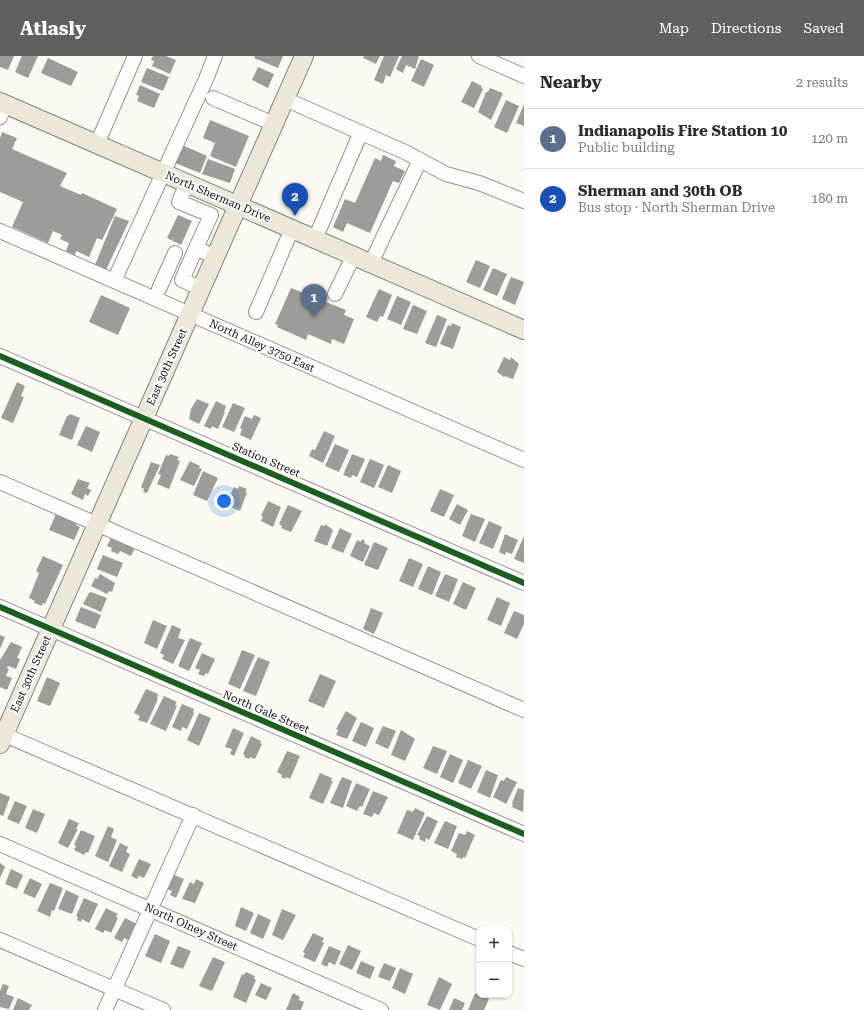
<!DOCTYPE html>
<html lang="en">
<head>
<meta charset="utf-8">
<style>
  body { margin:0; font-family:"Roboto Serif",serif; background:#f7f7f7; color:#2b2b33 }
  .controls { position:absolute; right:12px; bottom:12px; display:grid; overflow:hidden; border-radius:8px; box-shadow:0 1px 3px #0004 }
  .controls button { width:36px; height:36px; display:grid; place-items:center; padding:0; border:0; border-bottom:1px solid #e1e1e2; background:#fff; color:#2b2b33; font:20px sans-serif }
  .you { position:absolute; left:224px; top:445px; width:14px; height:14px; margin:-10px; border:3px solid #fff; border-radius:50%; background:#1a73e8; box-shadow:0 0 0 6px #1a73e833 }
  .badge { display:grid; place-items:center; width:26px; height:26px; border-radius:50%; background:#60605d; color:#fff; font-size:13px; font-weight:700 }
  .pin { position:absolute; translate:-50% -33px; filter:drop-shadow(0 1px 2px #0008) }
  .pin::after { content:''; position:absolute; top:21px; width:14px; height:12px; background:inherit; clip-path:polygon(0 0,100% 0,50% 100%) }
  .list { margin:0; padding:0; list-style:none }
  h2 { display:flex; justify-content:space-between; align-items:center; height:52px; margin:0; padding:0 16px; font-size:17px }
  h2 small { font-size:13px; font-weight:400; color:#7c7c81 }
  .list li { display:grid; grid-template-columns:26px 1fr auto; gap:12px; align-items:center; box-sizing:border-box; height:60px; padding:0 16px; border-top:1px solid #e1e1e2 }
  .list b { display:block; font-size:15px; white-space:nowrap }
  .list p { margin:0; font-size:13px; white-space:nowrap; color:#7c7c81 }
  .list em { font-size:13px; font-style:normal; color:#7c7c81 }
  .map { position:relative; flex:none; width:524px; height:954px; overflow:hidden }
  header { display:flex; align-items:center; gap:24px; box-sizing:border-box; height:56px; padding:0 20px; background:#60605d; color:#fff }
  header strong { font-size:19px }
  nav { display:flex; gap:22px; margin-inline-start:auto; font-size:14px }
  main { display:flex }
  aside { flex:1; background:#fff }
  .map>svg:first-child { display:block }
  .building { fill:#9e9c97 }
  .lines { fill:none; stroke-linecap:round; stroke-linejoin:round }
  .minor-casing { stroke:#949390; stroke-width:16 }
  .major-casing { stroke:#81817d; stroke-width:20 }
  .minor { stroke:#fefefd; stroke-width:14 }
  .major { stroke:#ece7d8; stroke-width:18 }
  .cycleway-casing { stroke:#fff; stroke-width:8 }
  .cycleway { stroke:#1b5e20; stroke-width:6 }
  .labels { text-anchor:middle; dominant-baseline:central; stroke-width:4; stroke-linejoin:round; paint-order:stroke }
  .street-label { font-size:11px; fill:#0d0d0d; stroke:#fff }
</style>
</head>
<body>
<header>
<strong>Atlasly</strong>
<nav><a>Map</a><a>Directions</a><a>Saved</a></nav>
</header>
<main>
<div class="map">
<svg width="524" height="954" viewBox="0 0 524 954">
  <rect width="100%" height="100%" fill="#fbf9f1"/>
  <path class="building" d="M0 0H14L8 14 0 11Z
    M22 0H38L28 22 15 16Z
    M153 0H166L176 4 170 18 152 10 154 5 151 4Z
    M255 0H283L278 12 254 2Z
    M364 0H380L376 8 363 2Z
    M384 0H399L390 21 386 19 383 28 374 24Z
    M402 0H419L415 13 406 9 403 17 396 13Z
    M48 2 78 16 71 30 41 17Z
    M421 3 434 9 424 31 411 25Z
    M258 11 274 18 268 32 252 24Z
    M147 12 169 21 163 35 141 26Z
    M472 25 482 30 481 32 483 33 474 52 461 46Z
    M140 29 160 38 154 52 137 45 139 40 136 39Z
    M490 32 503 37 491 64 478 56 486 36H488Z
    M506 44 519 50 507 77 494 71Z
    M524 48V70L516 67Z
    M210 64 249 80 236 111 210 100 215 87 203 82Z
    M2 76 17 82 12 93 67 117 60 130 81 139 82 137 117 153 102 184 97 182 89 201 76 195 75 199 66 195 69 187 60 183 62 179 53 175 48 187 12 171 23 146 0 136V82Z
    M180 88 207 100 200 117 173 106Z
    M383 99 396 105 394 110 405 115 399 127 393 125 370 177 347 167 343 176 333 171 345 143 355 147 375 102 381 105Z
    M208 103 235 113 230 127 202 118Z
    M178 159 192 165 181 189 167 182Z
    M115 160 129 165 106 214 95 209Z
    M476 204 490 210 480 232 466 226Z
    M493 212 507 218 497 240 483 234Z
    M511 221 524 226 515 249 502 243Z
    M291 232 346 254 344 259 354 263 344 288 332 283 331 288 308 278 306 284 277 271 278 269 275 268Z
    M379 233 392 239 383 261 380 260 377 266 366 261Z
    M101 239 130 252 118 279 89 266Z
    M397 240 411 246 401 269 387 263Z
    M413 249 427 255 417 278 403 273Z
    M437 259 447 263 436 291 425 287Z
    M452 267 461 271 453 293 440 288 448 269 451 270Z
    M504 301 510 304 511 301 519 308 513 323 505 320 504 321 497 316Z
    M17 326 25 330 21 340 24 341 13 367 1 362Z
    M197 343 209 348 199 368 189 363 191 353Z
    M216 345 226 350 224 356H225L218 373 212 370 211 373 204 370Z
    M233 347 245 352 234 376 222 371Z
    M70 358 80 362 72 384 59 379 67 360H68Z
    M254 359 261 362 251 384 240 379 242 373 240 372 245 360 252 363Z
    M86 370 100 376 92 396 77 389Z
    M324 375 335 380 323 407 309 400 312 393 315 394Z
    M335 388 349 394 339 416 325 410Z
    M170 398 179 401 177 404 180 405 169 433 157 428 161 419 158 418 166 399 169 400Z
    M352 398 365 403 357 421 352 419 351 422 343 419Z
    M370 403 384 409 374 432 360 426Z
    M190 405 200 410 199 412 202 413 194 430 180 424Z
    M151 406 160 409 147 437 143 436 144 433 141 431Z
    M388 409 401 415 392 437 378 431Z
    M203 415 218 422 207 445 193 439Z
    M78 423 90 427 87 432 91 434 88 440 85 438 83 444 71 438Z
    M239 430 247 433 245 436 247 437 240 455 226 449 234 431 238 433Z
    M440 433 454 439 444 461 430 455Z
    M268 445 281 451 273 471 261 465 263 461 261 460Z
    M457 448 468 454 460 469 449 463Z
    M288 449 302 455 291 476 281 472 282 470 279 468Z
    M56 458 77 468 76 469 80 471 74 484 49 474Z
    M471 458 485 463 475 486 462 480Z
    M489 465 502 471 493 493 479 487Z
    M325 468 333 474 327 490 314 485 321 469 325 470Z
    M340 472 352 478 343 497 331 492Z
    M505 478 518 484 512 498 506 496 505 499 499 496Z
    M524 480V507L514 503Z
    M111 482 135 492 131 500 120 495 118 498 111 495 112 492 107 490Z
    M362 483 365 485 364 487 370 490 363 506 350 500 357 484 361 486Z
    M374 486 388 492 378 514 364 509Z
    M103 499 123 507 117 521 97 513Z
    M43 500 63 509 45 548 43 547 42 550 34 547 35 545 29 542 39 517 36 515Z
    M409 502 423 508 413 531 399 525Z
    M428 510 441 516 432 539 418 533Z
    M100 518 115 527 112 536 109 535 107 538 91 530 95 522 97 523Z
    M445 518 458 523 449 546 435 540Z
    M463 526 476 532 466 554 453 548Z
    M91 536 107 542 101 556 83 548 89 537Z
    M497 541 510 547 501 570 487 564Z
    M81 551 101 559 95 573 75 565Z
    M371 552 383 557 374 578 363 573Z
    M514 555 524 559V568L517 583 504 577Z
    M153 564 167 570 157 593 144 587Z
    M172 569 181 573 178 582 185 584 173 608 162 603 164 599 160 597Z
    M0 579 5 581 0 593Z
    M190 582 202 587 189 615 178 610Z
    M11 586 22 591 17 602 20 603 16 613 8 610 7 612 9 613 6 620 12 622 7 634 0 631V604Z
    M242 594 255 599 240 633 228 628Z
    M202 597 215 603 208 618 206 617 204 620 198 618 200 614 195 612Z
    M258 601 270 606 256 640 243 635Z
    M320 618 336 625 324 652 308 645Z
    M47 621 60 627 50 650 37 645Z
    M146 633 158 638 157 642 158 643 147 667 138 664 140 660 134 657Z
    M164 640 177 646 175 649 177 650 166 675 150 668Z
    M182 648 194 653 193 656 194 657 187 673 182 671 181 675 172 671Z
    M346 655 357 662 347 683 336 679 338 674 336 673Z
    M199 657 211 662 199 690 187 684Z
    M361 666 374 672 366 691 352 685Z
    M383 670 396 675 388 693 375 687Z
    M233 672 244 677 234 700 230 698 232 693 225 691Z
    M401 674 415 683 405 705 391 699Z
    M251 680 261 685 260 687 262 688 255 703 250 701 249 703 244 701 245 699 243 698Z
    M433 690 447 695 437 718 423 712Z
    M287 695 300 700 290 723 286 721 285 723 281 721 282 719 277 716Z
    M450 698 463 704 453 727 440 721Z
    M468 704 482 710 471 733 458 727Z
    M486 714 498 719 490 742 477 736Z
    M320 717 332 722 331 725H333L323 748 309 742Z
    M342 721 352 725 343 752 330 747Z
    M506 721 517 726 506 748 493 741 501 724 504 725Z
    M356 727 370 733 362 751 360 750 357 755 346 750Z
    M518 732 524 734 523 756 512 751 513 748 512 747Z
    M373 735 388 741 379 759 374 757 372 761 363 758Z
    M0 737 10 741 3 760 0 759Z
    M15 745 27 750 19 768 7 763Z
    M415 752 425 757 413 784 397 777 407 754 413 756Z
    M33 753 45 758 37 777 25 772Z
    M427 760 438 765 429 784 426 782 425 786 419 783 420 780 417 779Z
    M69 763 79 767 76 773H78L68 792 58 787Z
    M445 765 457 770 448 793 434 787Z
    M108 770 114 773 111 781 117 784 108 806 95 800Z
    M81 774 95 780 88 797 86 796 84 799 74 794 76 790 74 789Z
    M467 775 475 779 465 802 463 801 462 803 456 801 457 798 451 795 459 777 465 779Z
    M120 787 128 791 126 796 130 798 122 816 109 810Z
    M139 803 151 808 144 822 139 820 137 823 131 820Z
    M0 807 5 811 0 822Z
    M11 813 23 819 17 833 5 828Z
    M172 818 184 823 176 842 170 839 172 835 166 833Z
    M30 822 42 828 35 842 23 837Z
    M196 823 204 827 195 847 182 843 190 826 194 828Z
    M50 827 63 832 54 855 52 854 50 861 37 855Z
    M66 834 79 840 72 858 58 853Z
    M84 842 98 848 89 867 82 863 81 866 77 864 78 861 76 860Z
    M241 851 254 857 246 875 235 870Z
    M106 852 118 858 116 861 118 862 111 877 105 874 103 877 95 873Z
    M282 853 296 859 283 884 272 879Z
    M258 858 271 864 263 883 250 877Z
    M125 862 137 868 130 885 124 882 122 886 114 882Z
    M313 877 324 882 322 886 324 887 315 906 303 901 305 897 303 896Z
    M155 878 170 885 161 907 145 900Z
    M348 889 361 895 352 914 339 908Z
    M178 890 191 895 183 913 170 908Z
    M329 890 341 895 335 909 329 906 327 911 321 908Z
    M213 901 225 906 212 935 199 930Z
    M361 905 375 911 370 923 356 917Z
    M384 907 396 912 390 925 378 921Z
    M400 912 413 918 405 938 392 932Z
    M246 916 255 920 254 923 256 924 246 947 233 941 242 918 244 919Z
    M439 921 452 928 440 954 427 949Z
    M261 927 272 932 266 944 255 939Z
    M3 928 9 930 6 938 14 941 9 953 0 951V935Z
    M293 937 300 941 299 944 304 946 301 954H286Z
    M475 937 489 943 484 954H468Z
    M18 942 32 949 29 954H13Z
    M454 942 465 947 462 954H449Z"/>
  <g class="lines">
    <g class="minor-casing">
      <path id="minor" d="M479 0 524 20
        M213 42 274 68
        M285 43 407 97 446 118 479 127 524 145
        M0 61 5 49
        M97 88 135 0
        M187 127 179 146 211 159 196 192 215 201
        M0 175 524 404
        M315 183 361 76
        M196 192 182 224 202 233
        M371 207 420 104
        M114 225 206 23 215 0
        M159 233 175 197
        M335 238 354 199
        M256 256 292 173
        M0 300 524 527
        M0 426 524 654
        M0 551 524 778
        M0 677 479 883
        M0 788 381 954
        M0 884 163 954
        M509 897 524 903
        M105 954 193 759"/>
    </g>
    <g class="major-casing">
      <path id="major" d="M0 46 524 274
        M0 688 304 0"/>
    </g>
    <use href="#minor" class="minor"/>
    <use href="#major" class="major"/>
    <g class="cycleway-casing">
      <path id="cycleway" d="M0 300 524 527
        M0 551 524 778"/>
    </g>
    <use href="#cycleway" class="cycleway"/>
  </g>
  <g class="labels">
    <g class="street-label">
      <text transform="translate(218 141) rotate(23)">North Sherman Drive</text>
      <text transform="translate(262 290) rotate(24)">North Alley 3750 East</text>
      <text transform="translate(167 311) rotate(-66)">East 30th Street</text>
      <text transform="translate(266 404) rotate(23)">Station Street</text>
      <text transform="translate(31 618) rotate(-66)">East 30th Street</text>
      <text transform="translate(266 656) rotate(23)">North Gale Street</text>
      <text transform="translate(191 871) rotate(24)">North Olney Street</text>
    </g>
  </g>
</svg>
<div class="controls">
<button>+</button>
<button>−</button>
</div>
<div class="you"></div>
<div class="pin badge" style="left:314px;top:261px;background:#5c6f8a">1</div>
<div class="pin badge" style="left:295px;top:160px;background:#1a4fb4">2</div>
</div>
<aside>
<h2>Nearby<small>2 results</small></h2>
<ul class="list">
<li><span class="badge" style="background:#5c6f8a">1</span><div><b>Indianapolis Fire Station 10</b><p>Public building</p></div><em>120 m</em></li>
<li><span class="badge" style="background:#1a4fb4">2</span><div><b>Sherman and 30th OB</b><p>Bus stop · North Sherman Drive</p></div><em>180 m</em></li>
</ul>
</aside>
</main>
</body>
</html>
